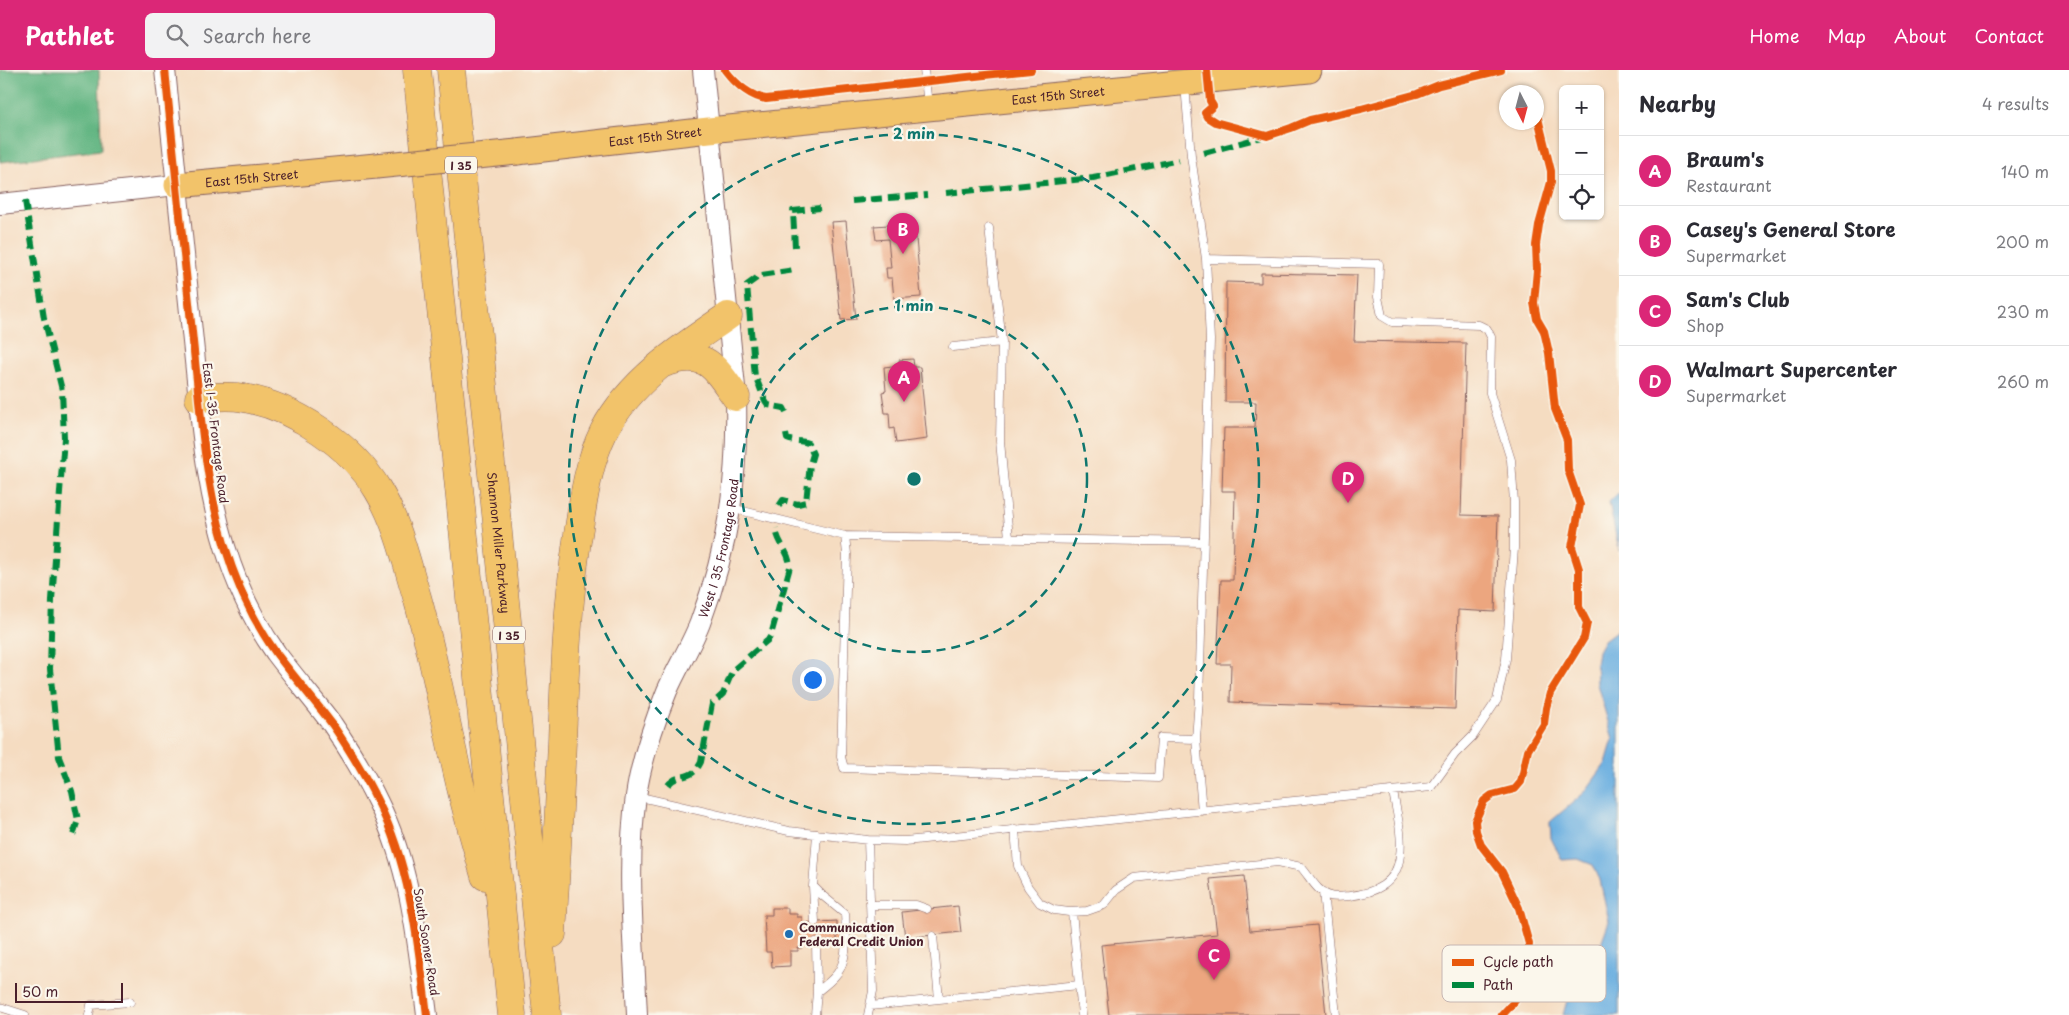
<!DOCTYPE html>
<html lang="en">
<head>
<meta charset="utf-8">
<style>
  body { margin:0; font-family:"Playpen Sans",sans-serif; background:#f2f2f3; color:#2b2b33 }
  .controls { position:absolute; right:15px; top:15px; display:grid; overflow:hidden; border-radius:8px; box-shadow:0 1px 4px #0004 }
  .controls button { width:45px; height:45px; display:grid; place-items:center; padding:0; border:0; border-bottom:1px solid #e1e1e2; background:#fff; color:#2b2b33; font:25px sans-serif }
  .compass { position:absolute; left:1499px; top:15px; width:45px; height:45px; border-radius:50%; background:#fff; box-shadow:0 1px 4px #0004; rotate:174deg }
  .scale { position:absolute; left:15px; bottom:12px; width:108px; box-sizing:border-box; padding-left:5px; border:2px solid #4a1f2b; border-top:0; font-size:14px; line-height:18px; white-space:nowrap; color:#4a1f2b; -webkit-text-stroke:4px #fbf7ec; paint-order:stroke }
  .you { position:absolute; left:812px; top:609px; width:18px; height:18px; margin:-12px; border:4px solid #fff; border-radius:50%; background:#1a73e8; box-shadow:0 0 0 8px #1a73e833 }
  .badge { display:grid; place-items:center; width:32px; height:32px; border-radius:50%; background:#db2777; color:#fff; font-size:16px; font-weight:700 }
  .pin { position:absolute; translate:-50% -41px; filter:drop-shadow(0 1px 2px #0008) }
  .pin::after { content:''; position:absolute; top:26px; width:18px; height:15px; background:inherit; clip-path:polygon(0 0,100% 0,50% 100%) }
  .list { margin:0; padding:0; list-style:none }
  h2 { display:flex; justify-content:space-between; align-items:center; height:65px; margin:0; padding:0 20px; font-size:21px }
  h2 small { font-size:16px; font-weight:400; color:#7c7c81 }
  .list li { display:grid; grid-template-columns:32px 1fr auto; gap:15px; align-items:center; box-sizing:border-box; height:70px; padding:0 20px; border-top:1px solid #e1e1e2 }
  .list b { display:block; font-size:19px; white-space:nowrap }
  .list p { margin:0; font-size:16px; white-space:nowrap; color:#7c7c81 }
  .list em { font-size:16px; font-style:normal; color:#7c7c81 }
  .icon { flex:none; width:28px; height:28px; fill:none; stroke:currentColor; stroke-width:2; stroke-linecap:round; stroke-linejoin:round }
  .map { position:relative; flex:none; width:1619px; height:945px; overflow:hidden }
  header { display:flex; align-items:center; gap:30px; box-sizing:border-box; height:70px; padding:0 25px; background:#db2777; color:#fff }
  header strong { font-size:24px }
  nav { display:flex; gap:28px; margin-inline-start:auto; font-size:18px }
  .search { width:350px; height:45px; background:#f2f2f3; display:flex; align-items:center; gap:12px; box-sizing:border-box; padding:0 18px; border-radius:8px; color:#7c7c81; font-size:19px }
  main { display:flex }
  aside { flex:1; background:#fff }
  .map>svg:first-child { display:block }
  .forest { fill:#63b683; stroke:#566a57 }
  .water { fill:#6aafe0; stroke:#5a6786 }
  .building { fill:#eca67f }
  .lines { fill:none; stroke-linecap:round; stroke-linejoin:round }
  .service-casing { stroke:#866160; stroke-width:9 }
  .tertiary-casing { stroke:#866160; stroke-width:22 }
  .primary-casing { stroke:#866160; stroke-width:27 }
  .motorway-casing { stroke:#866160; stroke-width:29 }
  .service { stroke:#fff; stroke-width:8 }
  .tertiary { stroke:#fff; stroke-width:20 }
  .primary { stroke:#f2c36a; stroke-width:25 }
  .motorway { stroke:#f2c36a; stroke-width:28 }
  .primary-bridge-casing { stroke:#866160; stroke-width:27; stroke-linecap:butt }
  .primary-bridge { stroke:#f2c36a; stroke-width:25 }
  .quiet { stroke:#00873e; stroke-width:6; stroke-dasharray:12 6; stroke-linecap:butt }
  .cycleway-casing { stroke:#fbf7ec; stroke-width:11 }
  .cycleway { stroke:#e8590c; stroke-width:8 }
  .ring { fill:none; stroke:#0f766e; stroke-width:2.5; stroke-dasharray:9 6 }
  .poi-dot { fill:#1f6fb2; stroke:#fbf7ec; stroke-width:2 }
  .labels { text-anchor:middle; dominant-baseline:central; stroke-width:4.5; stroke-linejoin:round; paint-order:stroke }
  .shield { fill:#fbf7ec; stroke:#7f6065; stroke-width:1 }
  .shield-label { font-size:11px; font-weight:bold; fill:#4a1f2b }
  .street-label { font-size:12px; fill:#4a1f2b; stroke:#fbf7ec }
  .poi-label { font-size:12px; font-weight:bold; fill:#4a1f2b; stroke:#fbf7ec; text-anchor:start }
  .key { fill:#fbf7ec; stroke:#c6b6b2; stroke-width:1 }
  .key-label { font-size:14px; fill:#4a1f2b }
  .centre { fill:#0f766e; stroke:#fbf7ec; stroke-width:2.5 }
  .ring-label { font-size:15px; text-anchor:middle; font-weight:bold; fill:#0f766e; stroke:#fbf7ec; stroke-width:4.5; stroke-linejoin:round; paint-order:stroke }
</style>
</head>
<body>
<header>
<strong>Pathlet</strong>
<div class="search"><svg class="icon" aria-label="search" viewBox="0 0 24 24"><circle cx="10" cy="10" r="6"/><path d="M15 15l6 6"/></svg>Search here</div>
<nav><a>Home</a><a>Map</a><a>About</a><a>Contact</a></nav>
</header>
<main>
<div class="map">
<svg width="1619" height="945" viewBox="0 0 1619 945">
  <rect width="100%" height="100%" fill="#fbf7ec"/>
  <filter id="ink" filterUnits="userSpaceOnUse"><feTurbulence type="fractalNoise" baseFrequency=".02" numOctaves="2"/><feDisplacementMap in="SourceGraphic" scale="10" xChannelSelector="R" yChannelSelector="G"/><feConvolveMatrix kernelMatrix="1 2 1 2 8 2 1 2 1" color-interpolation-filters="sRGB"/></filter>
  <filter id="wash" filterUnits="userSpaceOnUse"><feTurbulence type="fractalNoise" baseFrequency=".0096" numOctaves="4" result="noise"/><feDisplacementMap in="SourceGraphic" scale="20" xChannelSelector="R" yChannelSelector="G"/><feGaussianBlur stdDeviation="1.12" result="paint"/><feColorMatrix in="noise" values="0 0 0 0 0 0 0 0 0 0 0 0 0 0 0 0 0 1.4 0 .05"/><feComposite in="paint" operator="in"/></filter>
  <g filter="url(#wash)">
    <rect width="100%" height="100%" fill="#f5dcc1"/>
    <path class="forest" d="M0 0H99L101 80 0 92Z"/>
    <path class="water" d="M1619 423V481L1609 432Z
      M1619 556V945H1563L1575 902 1593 887 1600 876 1609 851 1600 810 1593 795 1578 789 1562 790 1551 768 1550 752 1584 723 1606 693 1613 669 1597 614 1596 594 1598 581 1604 570 1616 561Z"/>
    <g id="blocks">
      <path class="building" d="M846 151 856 249 841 250 831 152Z
        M903 154 904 169 916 168 921 227 894 229 892 208H887L886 198H891L888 169 876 170 874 156Z
        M1261 203 1357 205 1354 271 1466 273 1461 445 1498 446 1495 542 1458 540 1455 639 1230 632 1231 594H1217L1221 510H1233L1235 421H1222L1224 358H1255L1256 332H1225L1226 212 1261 213Z
        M913 289 914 297H920L927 369 896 373 894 358 890 359 889 343H885L882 322 886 321 884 297 900 295 899 290Z
        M1244 806 1250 861 1317 855 1326 945H1109L1101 875 1217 864 1210 809Z
        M958 836 961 862 905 868 902 842Z
        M772 838H788V844H797V847H802V853L837 851V871L802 872 803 878H798V881H790V896L772 897 771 882H766L764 845H772Z"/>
    </g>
  </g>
  <g filter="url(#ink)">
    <use href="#blocks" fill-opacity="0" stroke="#866160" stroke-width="1"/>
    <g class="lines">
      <g class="service-casing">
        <path id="service" d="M924 0 928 35
          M1185 15 1191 86 1206 189 1210 270 1199 629 1196 669 1202 741
          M989 158 1002 272 1000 371 1009 468
          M953 277 1002 272
          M731 438 845 466 1203 472
          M845 466 847 484 841 687 844 698 1158 708 1161 668 1196 669
          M636 726 789 761 868 770 905 771 1431 717 1455 684 1473 666 1497 630 1506 589 1514 478V432L1511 390 1490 323 1491 267 1487 259 1479 255 1392 252 1382 246 1378 227 1379 194 1206 189
          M1015 759 1018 796 1028 817 1040 833 1054 840 1069 842 1087 841 1104 835 1116 820 1134 808 1278 792 1301 797C1310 807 1317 822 1330 826 1335 828 1343 826 1349 826 1375 823 1397 814 1400 785 1403 764 1396 741 1393 721
          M813 816 815 852
          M1323 822 1336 945
          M870 835H916L927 839
          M1072 842 1082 945
          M933 866 939 929
          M816 872 817 922
          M870 936 1079 915
          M0 937 25 945
          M89 945 91 935 130 932
          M815 945 817 922C825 915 835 909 840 899 848 884 846 861 845 844L823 826 813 816 817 764
          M868 945 873 921 868 770"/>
      </g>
      <g class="tertiary-casing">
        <g id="tertiary">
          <path d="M165 0 202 359C211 438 229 517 276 583 294 607 314 630 332 654 349 679 365 705 378 732 411 798 418 873 427 945"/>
          <path d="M0 134 177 115"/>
          <path id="s1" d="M637 945C634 875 626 795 636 726 641 691 654 653 667 621 677 598 691 576 700 553 729 476 738 408 736 327L703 0"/>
        </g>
      </g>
      <g class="primary-casing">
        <g id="primary">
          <path id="s2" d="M517 82 709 60 1309 0"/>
          <path id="s3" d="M177 115 376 96"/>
        </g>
      </g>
      <g class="motorway-casing">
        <g id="motorway">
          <path d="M417 0 512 945"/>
          <path id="s4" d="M451 0 547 945"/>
          <path d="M664 293C706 279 713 295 736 327"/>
          <path d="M199 328C214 327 229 325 244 328 295 337 352 376 378 420 398 453 406 491 417 527 435 591 446 657 462 722 469 750 477 778 485 806"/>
          <path d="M552 864C555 814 558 765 560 716 564 634 565 552 577 471 583 433 587 395 604 361 630 311 682 277 728 246"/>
        </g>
      </g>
      <use href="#service" class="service"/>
      <use href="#tertiary" class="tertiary"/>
      <use href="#primary" class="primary"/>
      <use href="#motorway" class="motorway"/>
      <g class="primary-bridge-casing">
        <path id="primary-bridge" d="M376 96 517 82"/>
      </g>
      <use href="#primary-bridge" class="primary-bridge"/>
      <path class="quiet" d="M1204 83 1262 67
        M946 123 1093 108 1179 90
        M25 131 44 248 62 320 64 368 52 530 50 599 59 687 72 721 78 750 72 768
        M852 131 927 125
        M795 177 793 141 820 138
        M786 342 784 338 768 335C761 326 761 316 755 307L747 215 761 205 795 200
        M779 436 783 430 798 434 806 432 810 394 813 384 808 373C801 370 794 372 787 369L786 364
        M668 715C679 701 691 713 701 692L712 634 723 624 733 600 768 570 771 565 790 497C790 482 777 473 776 458"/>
      <g class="cycleway-casing">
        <path id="cycleway" d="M165 0 202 359C211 438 229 517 276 583 294 607 314 630 332 654 349 679 365 705 378 732 411 798 418 873 427 945
          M725 0C735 13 749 26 766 29L1031 0
          M1207 0 1210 31 1213 36 1205 43 1207 47 1215 52 1267 66 1291 58 1310 50 1361 39 1417 24 1439 15 1501 0
          M1502 945 1514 932 1527 905 1529 874 1519 838 1502 802 1481 775 1476 761 1475 751 1484 731 1492 725 1515 719 1521 712 1528 680 1544 654 1546 638 1550 623 1584 568 1587 553 1579 537V499L1572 477 1580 435 1568 400 1567 370 1555 339 1549 283 1544 261 1537 249 1534 233 1537 200 1536 175 1539 155 1551 112V101L1536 40"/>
      </g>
      <use href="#cycleway" class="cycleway"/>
    </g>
  </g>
  <g class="ring">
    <circle cx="914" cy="409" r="173"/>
    <circle cx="914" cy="409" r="345"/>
  </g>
  <circle class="poi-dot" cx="789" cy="864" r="5"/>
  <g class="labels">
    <g class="shield">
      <rect x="445" y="86.5" width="32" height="17" rx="4"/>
      <rect x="493" y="556.5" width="32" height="17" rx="4"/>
    </g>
    <g class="shield-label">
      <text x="461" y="95">I 35</text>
      <text x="509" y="565">I 35</text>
    </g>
    <g class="street-label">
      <text stroke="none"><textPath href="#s2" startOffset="544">East 15th Street</textPath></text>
      <text stroke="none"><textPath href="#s2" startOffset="139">East 15th Street</textPath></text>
      <text stroke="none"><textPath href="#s3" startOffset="75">East 15th Street</textPath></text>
      <text transform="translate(216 363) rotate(83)">East I-35 Frontage Road</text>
      <text stroke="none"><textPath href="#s4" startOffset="475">Shannon Miller Parkway</textPath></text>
      <text stroke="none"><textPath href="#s1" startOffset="482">West I 35 Frontage Road</textPath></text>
      <text transform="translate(427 872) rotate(81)">South Sooner Road</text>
    </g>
    <g class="poi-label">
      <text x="799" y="857">Communication<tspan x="799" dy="14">Federal Credit Union</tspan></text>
    </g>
  </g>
  <rect x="1442" y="875" width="164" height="57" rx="8" class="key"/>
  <rect x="1452" y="889" width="22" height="7" fill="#e8590c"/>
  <rect x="1452" y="912" width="22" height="6" fill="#00873e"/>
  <g class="key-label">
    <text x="1483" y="897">Cycle path</text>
    <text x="1483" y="920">Path</text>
  </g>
  <circle cx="914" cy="409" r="8" class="centre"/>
  <g class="ring-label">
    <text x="914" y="69">2 min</text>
    <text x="914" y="241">1 min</text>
  </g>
</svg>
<div class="controls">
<button>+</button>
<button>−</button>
<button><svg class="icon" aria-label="locate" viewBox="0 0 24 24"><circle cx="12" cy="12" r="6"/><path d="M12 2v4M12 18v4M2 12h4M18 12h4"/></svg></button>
</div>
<svg class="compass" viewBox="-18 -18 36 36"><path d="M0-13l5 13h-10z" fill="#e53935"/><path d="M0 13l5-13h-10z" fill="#7c7c81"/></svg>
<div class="scale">50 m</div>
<div class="you"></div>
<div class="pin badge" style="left:904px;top:332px">A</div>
<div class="pin badge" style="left:903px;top:184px">B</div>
<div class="pin badge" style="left:1214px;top:910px">C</div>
<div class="pin badge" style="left:1348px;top:433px">D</div>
</div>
<aside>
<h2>Nearby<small>4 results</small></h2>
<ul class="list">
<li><span class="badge">A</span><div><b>Braum's</b><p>Restaurant</p></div><em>140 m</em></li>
<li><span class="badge">B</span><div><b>Casey's General Store</b><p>Supermarket</p></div><em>200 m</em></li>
<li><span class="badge">C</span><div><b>Sam's Club</b><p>Shop</p></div><em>230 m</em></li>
<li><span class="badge">D</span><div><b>Walmart Supercenter</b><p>Supermarket</p></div><em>260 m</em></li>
</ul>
</aside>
</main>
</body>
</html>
